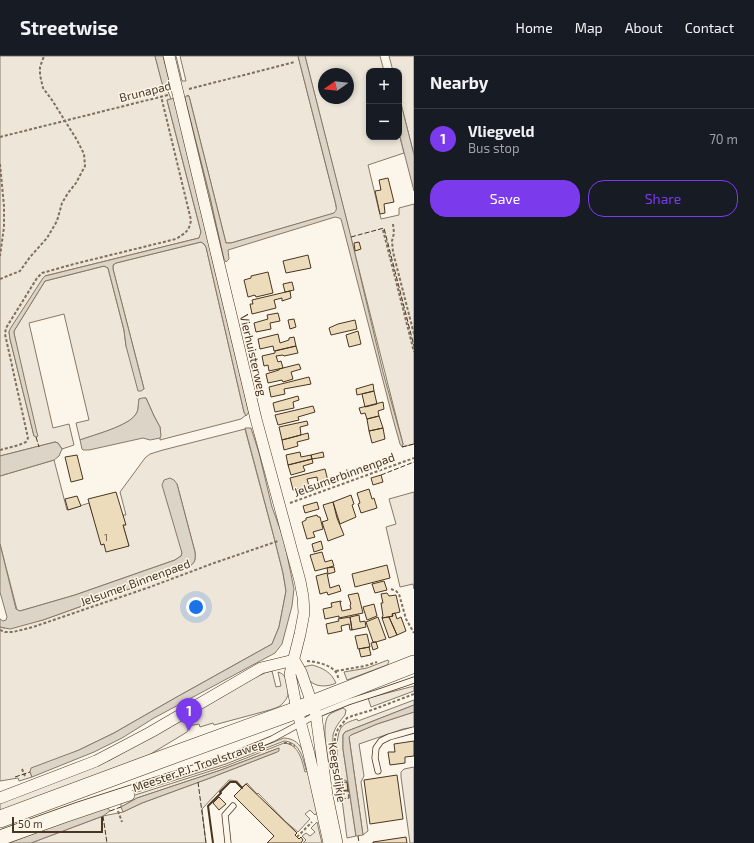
<!DOCTYPE html>
<html lang="en">
<head>
<meta charset="utf-8">
<style>
  body { margin:0; font-family:"Exo 2",sans-serif; background:#20242c; color:#f1f3f6 }
  .controls { position:absolute; right:12px; top:12px; display:grid; overflow:hidden; border-radius:8px; box-shadow:0 2px 6px #0003 }
  .controls button { width:36px; height:36px; display:grid; place-items:center; padding:0; border:0; border-bottom:1px solid #363941; background:#171b24; color:#f1f3f6; font:20px sans-serif }
  .compass { position:absolute; left:318px; top:12px; width:36px; height:36px; border-radius:50%; background:#171b24; box-shadow:0 2px 6px #0003; rotate:256deg }
  .scale { position:absolute; left:12px; bottom:10px; width:91px; box-sizing:border-box; padding-left:4px; border:2px solid #4a3520; border-top:0; font-size:11px; line-height:14px; white-space:nowrap; color:#4a3520; -webkit-text-stroke:3px #fbf6e9; paint-order:stroke }
  .you { position:absolute; left:196px; top:551px; width:14px; height:14px; margin:-10px; border:3px solid #fff; border-radius:50%; background:#1a73e8; box-shadow:0 0 0 6px #1a73e833 }
  .badge { display:grid; place-items:center; width:26px; height:26px; border-radius:50%; background:#7c3aed; color:#fff; font-size:13px; font-weight:700 }
  .pin { position:absolute; translate:-50% -33px; filter:drop-shadow(0 1px 2px #0008) }
  .pin::after { content:''; position:absolute; top:21px; width:14px; height:12px; background:inherit; clip-path:polygon(0 0,100% 0,50% 100%) }
  .list { margin:0; padding:0; list-style:none }
  h2 { display:flex; justify-content:space-between; align-items:center; height:52px; margin:0; padding:0 16px; font-size:17px }
  h2 small { font-size:13px; font-weight:400; color:#9ea1a6 }
  .list li { display:grid; grid-template-columns:26px 1fr auto; gap:12px; align-items:center; box-sizing:border-box; height:60px; padding:0 16px; border-top:1px solid #363941 }
  .list b { display:block; font-size:15px; white-space:nowrap }
  .list p { margin:0; font-size:13px; white-space:nowrap; color:#9ea1a6 }
  .list em { font-size:13px; font-style:normal; color:#9ea1a6 }
  .actions { display:flex; gap:8px; padding:12px 16px }
  .actions a { flex:1; padding:9px 0; border:1px solid #7c3aed; border-radius:16px; text-align:center; font-size:14px; color:#7c3aed }
  .actions .main { background:#7c3aed; color:#fff }
  .map { position:relative; flex:none; width:414px; height:787px; overflow:hidden }
  header { display:flex; align-items:center; gap:24px; box-sizing:border-box; height:56px; padding:0 20px; background:#171b24; border-bottom:1px solid #363941 }
  header strong { font-size:19px }
  nav { display:flex; gap:22px; margin-inline-start:auto; font-size:14px }
  main { display:flex }
  aside { flex:1; background:#171b24 }
  .map>svg:first-child { display:block }
  .green { fill:#ede6d9; stroke:#887966; fill-rule:evenodd }
  .water { fill:#dcd4c6; stroke:#887966 }
  .building { fill:#ecdcbc; stroke:#4a3520 }
  .lines { fill:none; stroke-linecap:round; stroke-linejoin:round }
  .service-casing { stroke:#4a3520; stroke-width:7 }
  .minor-casing { stroke:#4a3520; stroke-width:12 }
  .primary-casing { stroke:#4a3520; stroke-width:18 }
  .path { stroke:#7f6f5c; stroke-width:2; stroke-dasharray:3 2; stroke-linecap:butt }
  .service { stroke:#fbf6e9; stroke-width:5.5 }
  .minor { stroke:#fbf6e9; stroke-width:11 }
  .primary { stroke:#fbf6e9; stroke-width:17 }
  .fence { stroke:#4a3520; stroke-width:1; stroke-dasharray:5 2; stroke-linecap:butt }
  .wall { stroke:#4a3520; stroke-width:2 }
  .labels { text-anchor:middle; dominant-baseline:central; stroke-width:3; stroke-linejoin:round; paint-order:stroke }
  .number-label { font-size:10px; fill:#725f47 }
  .street-label { font-size:12px; fill:#4a3520; stroke:#fbf6e9 }
</style>
</head>
<body>
<header>
<strong>Streetwise</strong>
<nav><a>Home</a><a>Map</a><a>About</a><a>Contact</a></nav>
</header>
<main>
<div class="map">
<svg width="414" height="787" viewBox="0 0 414 787">
  <rect width="100%" height="100%" fill="#fbf6e9"/>
  <path class="green" d="M0 0H155L163 30H166L171 43 167 44 169 52 201 176 200 180 199 182 45 220 9 276 10 283 34 380 14 277V275L45 225 104 210 108 212 124 274 126 290 144 333 113 213V209L116 207 201 186 204 188 206 191 244 356 246 359 241 363 160 384V371L154 360 146 342 139 343C138 347 139 354 136 358 129 370 94 379 80 384L76 367 89 364 64 258 29 267 53 372 69 368 74 389 62 393 58 387 55 386 0 400Z
    M172 0H176L182 25H186L180 0H298L335 145 337 155 335 157 231 187H226L189 40 188 39 185 42 210 141 224 203H222Z
    M305 0H380L384 15H369V81H399V77L404 97 368 109 381 163 399 159V152L414 148V388L402 391 403 388ZM324 18H348V42H324Z
    M389 0H414V99L399 40V15H393Z
    M245 373 275 485 283 517 286 535 279 571 272 588 175 642 114 677 79 694 30 716 32 721 19 725 18 722 0 725V571L4 572 43 564 185 513C194 508 196 506 195 496L177 428 182 497 181 500 175 504 75 539 20 555 17 554 0 488V420L54 404 67 454 89 447 102 489 104 488 129 490 123 469H125L123 459H126L120 436 145 402 150 398 163 394Z
    M414 436V533L413 528 400 531 386 471 396 468 389 443Z
    M388 604 389 606 387 609 347 624 344 616 367 612Z
    M312 609C323 612 331 616 336 627 328 631 315 632 308 623 306 620 305 614 303 611Z
    M272 615 276 631 281 630 278 616C285 618 287 623 288 630 289 637 288 642 283 647 279 652 272 653 266 655 249 660 231 664 214 669L213 667 200 671 199 668 188 670 186 660 258 620 267 616Z
    M414 630V635L371 651 368 642Z
    M414 644V649L345 676 343 679V693L356 780 347 782 341 736 348 735 346 724 339 725C338 714 334 682 341 672 344 667 351 665 357 663L358 665Z
    M343 652 346 654 345 659C340 665 335 671 333 679L332 709H329C327 698 321 667 329 659 332 656 339 654 343 652Z
    M414 656V671L403 673 359 688 364 720 361 726 368 775 363 779 349 681 351 679 377 668Z
    M184 661 188 674 187 676 149 699 0 756V747L82 716 110 704 151 681Z
    M284 682C302 683 304 698 309 713L306 714C303 701 299 686 284 685L226 708 131 738 133 735 225 705Z
    M284 687C299 688 302 705 305 716L309 715 318 755 315 759 310 754 305 758 310 763 298 776 286 766 258 737 257 738 247 727 242 731 237 725 229 724 202 753 206 787H31L103 760 123 756 142 747 210 722 277 696 279 692 221 714 137 742 121 751V746L132 740 226 710Z
    M414 711V787H410L401 721V716L404 713Z
    M317 766 322 787H303L306 784 302 780 306 777 310 780 315 776 311 772Z"/>
  <path class="water" d="M155 0H163L170 28 163 31Z
    M298 0H305L351 181 383 316 403 388 402 391 400 388 393 363 346 182 341 163 339 162 335 161 228 194 229 203 226 206 224 203 210 141 185 42 186 40H189L226 187H231L334 157C338 153 336 150 335 145Z
    M399 40 414 99V135L399 77Z
    M174 42 249 356 246 360 244 356 206 191 204 188 201 186 116 207 113 209V213L144 333 141 335H138L126 290 124 274 108 212 104 210 45 225 14 275V277L37 377 38 380 36 381 34 380 10 283 9 276 10 273 43 222 45 220 199 182 201 176 167 44Z
    M142 342H146L154 360 160 371 161 380 160 382 150 384 143 382 89 394H83L82 393 80 384C93 379 129 370 136 358 139 354 138 347 139 343Z
    M245 372H251L259 397 272 451 284 484 294 533 292 550 282 588 275 597 154 662 122 682 94 696 32 721 30 716 31 712 79 694 114 677 175 642 272 588 279 571 286 535 283 517 275 485Z
    M55 386 58 387 62 393 59 400 54 404 0 420V400Z
    M170 422 174 424 177 428 195 496C196 506 194 508 185 513L43 564 10 573 0 571V563L3 565 6 564 7 561 0 536V488L16 553 20 555 75 539 175 504 181 500 182 497 162 429 164 424Z
    M414 649V656L377 668 351 679 349 681 363 779 356 780 343 693V679L345 676Z
    M279 692V695L277 696 210 722 142 747 123 756 121 751 137 742 221 714Z
    M107 751 110 755 103 760 31 787H9L102 752Z"/>
  <path class="building" d="M388 122 394 146 384 148 385 157 380 158 375 135 381 134 379 124Z
    M359 186 361 193 355 195 354 187Z
    M308 199 311 212 286 217 283 205Z
    M268 216 273 237 256 241 255 239 248 241 244 224 251 222V220Z
    M292 226 294 234 285 236 283 228Z
    M290 235 291 242 282 245V242L274 244 276 252 252 258 250 248H253L252 244Z
    M278 257 280 265 270 267 271 273 256 276 254 267 268 263 267 259Z
    M294 263 296 271 290 273 288 264Z
    M355 264 357 273 331 279 329 272 338 268Z
    M358 275 361 288 349 291 346 279Z
    M278 278 280 287 289 284V282L294 281 296 290 274 295 273 290 260 293 258 283Z
    M296 290 298 297 284 300 283 299 276 300 278 306 281 305 283 312 269 315 268 309 264 310 262 300 275 297V295Z
    M299 308 301 313 291 316 293 323 283 326 282 324 268 327 266 318 279 314V313Z
    M309 321 311 328 284 333 285 338 271 341 269 331Z
    M373 328 374 335 357 339 356 333Z
    M374 335 377 348 365 351 362 338Z
    M298 340 299 344 293 346 294 352 275 356 273 347Z
    M383 346 384 353 378 355 379 360 367 363 365 357 361 358 359 352Z
    M313 350 315 356 298 361 299 364 278 369 275 359Z
    M379 360 383 372 369 375 367 363Z
    M307 365 308 369 300 371 301 379 282 384 279 371Z
    M383 372 385 383 372 387 369 375Z
    M308 377 309 383 297 386 298 390 284 394 282 384Z
    M300 396 301 401 311 399 312 403 288 409 286 399Z
    M323 396 324 401 312 403 311 399Z
    M77 399 83 423 71 426 65 401Z
    M312 403 313 407 303 410 305 415 291 419 288 409Z
    M325 413 328 425 318 428 317 421 307 423 309 430 293 434 290 422Z
    M381 419 383 426 373 429 371 422Z
    M369 433 372 443 374 442 377 452 361 457 358 448 360 447 357 437Z
    M116 436 126 469H123L129 490 106 496 104 488 101 489 88 443Z
    M351 439 354 448 352 449 356 461 340 468 333 446Z
    M77 440 81 450 68 454 65 443Z
    M317 446 319 453 305 457 303 450Z
    M333 446 337 462 344 479 328 485 322 466 328 464 323 449Z
    M317 459 318 461H320L323 473 313 476 315 481 307 483 302 466 306 464V462Z
    M321 485 323 493 314 496 312 488Z
    M322 496 325 506 332 504 334 510 315 515 310 499Z
    M387 509 390 522 355 531 352 518Z
    M334 511 335 516 328 518 327 512Z
    M327 517 330 532 339 529 341 535 328 539 327 536 320 538 316 520Z
    M384 525 387 534 375 537 372 528Z
    M358 537 363 557 339 562V560L325 563 323 553 332 551 331 547 341 545V546H340L342 555 351 553 350 549 351 548 348 539Z
    M387 537 389 540 396 539 400 556 392 558 393 560 382 562V561L383 560 381 547H383L381 538Z
    M374 548 377 560 367 564 363 551Z
    M395 557 397 563 401 561 406 575 397 579 389 561 393 560 392 558Z
    M359 559 360 566 365 565 366 571 352 574 350 561Z
    M350 561 352 574H350L349 568 341 570 342 575 328 578 326 568 339 565 338 563Z
    M378 561 386 583 376 586H373L366 566Z
    M389 561 397 579 389 582 382 562Z
    M367 578 370 591 358 593 355 580Z
    M376 586 378 592 373 594 371 587Z
    M369 591 371 599 361 601 359 593Z
    M414 685V700L405 701V707L390 709 388 696H395L394 688Z
    M397 719 403 763 370 768 364 724Z
    M347 726 348 734 340 735 339 727Z
    M246 728 297 777 295 779 299 783 301 781 303 784 301 787H267L274 780 234 740Z
    M219 741 226 748 219 754 213 747Z
    M406 781 407 787H373V786Z"/>
  <g class="lines">
    <g class="service-casing">
      <path id="service" d="M378 715 375 702 376 692 381 685 389 681 414 674
        M0 777 78 749 231 700 272 683 316 659 348 646 382 635 414 624
        M228 787 225 759 233 750"/>
    </g>
    <g class="minor-casing">
      <path id="minor" d="M169 0 217 200 256 363 300 525 303 541 304 557 300 578 290 618 297 654 309 698 329 787
        M294 604 301 616 316 659 327 739 337 787
        M0 742 96 705 151 676 261 612 294 604
        M0 784 64 761 129 739"/>
    </g>
    <g class="primary-casing">
      <path id="primary" d="M0 763 162 703 297 654 414 608"/>
    </g>
    <path class="path" d="M189 33 295 6
      M0 81 168 39
      M0 108 4 150V171L0 200
      M393 168 394 177 392 185 393 196 414 278
      M383 174 414 296
      M0 223 20 215 30 201 47 182 57 165 62 147 68 137 76 127 85 110 84 98 77 84 52 44 43 32 40 19V11L44 0
      M0 394 19 389 26 386 28 382 5 278 6 272 37 222 42 217 74 208 176 183C185 177 189 176 191 164L161 40
      M290 447 414 402
      M391 533 396 535 399 538 406 563 414 577
      M0 574 5 576H13L33 571 150 531 214 507 278 485
      M307 605C317 606 328 608 335 615 337 617 338 621 339 624
      M336 615 365 610 377 606
      M284 687H288L295 690
      M334 700 335 681 338 673 347 662 352 660 372 654 414 638
      M22 713 25 720
      M118 755 122 766
      M297 781 312 766"/>
    <use href="#service" class="service"/>
    <use href="#minor" class="minor"/>
    <use href="#primary" class="primary"/>
    <path class="fence" d="M351 181 384 172 414 290
      M36 381 39 391
      M402 391 414 388
      M381 419 414 406
      M15 721 30 716
      M198 726 206 787
      M340 735 342 743 349 742 348 734
      M110 755 121 751
      M103 760 107 787
      M358 780 359 787"/>
    <path class="wall" d="M213 787 208 750 221 737 220 736 230 726H236L242 732"/>
  </g>
  <g class="labels">
    <g class="number-label">
      <text x="106" y="481">1</text>
    </g>
    <g class="street-label">
      <text transform="translate(145 35) rotate(-14)">Brunapad</text>
      <text transform="translate(254 299) rotate(77)">Vierhuisterweg</text>
      <text transform="translate(344 418) rotate(-20)">Jelsumerbinnenpad</text>
      <text transform="translate(135 526) rotate(-20)">Jelsumer Binnenpaed</text>
      <text transform="translate(198 709) rotate(-19)">Meester P.J. Troelstraweg</text>
      <text transform="translate(338 716) rotate(81)">Keegsdijkje</text>
    </g>
  </g>
</svg>
<div class="controls">
<button>+</button>
<button>−</button>
</div>
<svg class="compass" viewBox="-18 -18 36 36"><path d="M0-13l5 13h-10z" fill="#e53935"/><path d="M0 13l5-13h-10z" fill="#9ea1a6"/></svg>
<div class="scale">50 m</div>
<div class="you"></div>
<div class="pin badge" style="left:189px;top:675px">1</div>
</div>
<aside>
<h2>Nearby<small></small></h2>
<ul class="list">
<li><span class="badge">1</span><div><b>Vliegveld</b><p>Bus stop</p></div><em>70 m</em></li>
</ul>
<div class="actions"><a class="main">Save</a><a>Share</a></div>
</aside>
</main>
</body>
</html>
